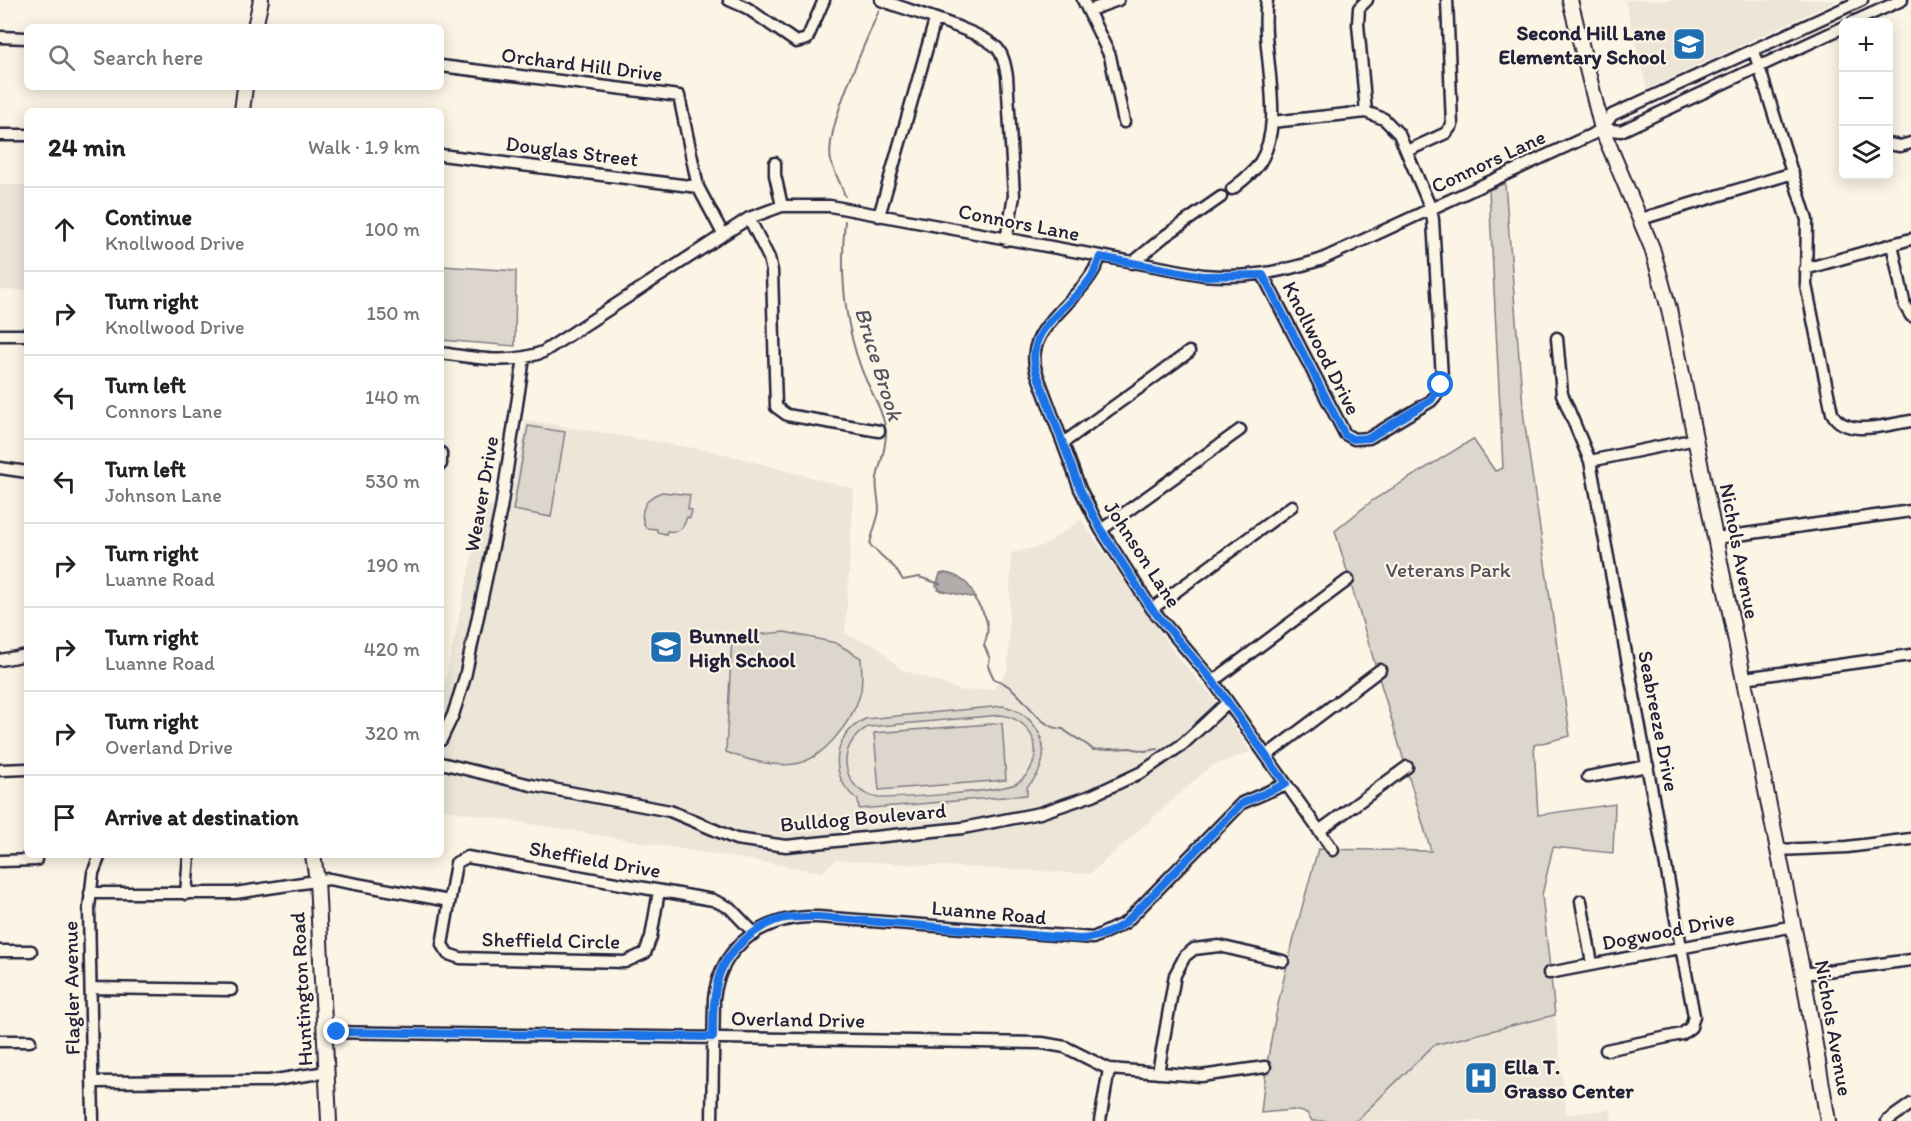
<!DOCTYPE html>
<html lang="en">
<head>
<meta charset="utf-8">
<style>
  body { margin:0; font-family:Itim,sans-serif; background:#f2f2f2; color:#222 }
  .controls { position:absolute; right:18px; top:18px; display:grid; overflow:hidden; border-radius:9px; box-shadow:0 3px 15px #0003 }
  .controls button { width:54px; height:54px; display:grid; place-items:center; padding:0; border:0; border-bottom:2px solid #e0e0e0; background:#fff; color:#222; font:30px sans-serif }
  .stop { position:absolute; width:18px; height:18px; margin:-14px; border:4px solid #1a73e8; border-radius:50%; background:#fff }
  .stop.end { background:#1a73e8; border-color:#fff; box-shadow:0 2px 6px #0008 }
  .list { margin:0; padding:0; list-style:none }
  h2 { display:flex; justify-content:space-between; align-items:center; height:78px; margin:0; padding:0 24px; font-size:26px }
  h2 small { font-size:20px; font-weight:400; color:#767676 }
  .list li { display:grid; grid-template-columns:39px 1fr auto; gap:18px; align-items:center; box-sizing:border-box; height:84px; padding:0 24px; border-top:2px solid #e0e0e0 }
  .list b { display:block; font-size:22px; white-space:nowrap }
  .list p { margin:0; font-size:20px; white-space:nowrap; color:#767676 }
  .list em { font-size:20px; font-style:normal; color:#767676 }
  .icon { flex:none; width:33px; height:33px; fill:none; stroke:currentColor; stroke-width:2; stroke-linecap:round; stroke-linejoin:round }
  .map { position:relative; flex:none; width:1911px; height:1121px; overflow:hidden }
  .search { position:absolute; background:#fff; box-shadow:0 3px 15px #0003; left:24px; top:24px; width:420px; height:66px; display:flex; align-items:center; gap:15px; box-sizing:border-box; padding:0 21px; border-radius:9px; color:#767676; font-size:22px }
  .panel { position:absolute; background:#fff; box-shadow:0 3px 15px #0003; left:24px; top:108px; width:420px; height:750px; border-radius:9px }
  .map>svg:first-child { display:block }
  .built { fill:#ece5d8 }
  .green { fill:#dcd6cc; stroke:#7f7c84; stroke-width:1.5; fill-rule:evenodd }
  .water { fill:#b2adab; stroke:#78757e; stroke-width:1.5 }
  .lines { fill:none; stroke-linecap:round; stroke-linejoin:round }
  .stream { stroke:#78757e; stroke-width:2 }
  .minor-casing { stroke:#22223b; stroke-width:15 }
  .major-casing { stroke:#22223b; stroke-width:18 }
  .minor { stroke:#fcf5e5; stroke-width:10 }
  .major { stroke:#fcf5e5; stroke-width:14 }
  .route { stroke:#1a73e8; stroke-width:8 }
  .labels { text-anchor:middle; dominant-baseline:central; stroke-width:4.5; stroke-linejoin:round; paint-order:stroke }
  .poi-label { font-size:21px; font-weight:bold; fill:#22223b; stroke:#fcf5e5; text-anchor:start }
  .street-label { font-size:21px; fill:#22223b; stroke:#fcf5e5 }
  .park-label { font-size:21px; fill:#504f5f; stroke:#fcf5e5 }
  .water-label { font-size:22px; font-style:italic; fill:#545362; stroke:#fcf5e5 }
</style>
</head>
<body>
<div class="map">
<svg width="1911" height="1121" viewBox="0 0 1911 1121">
  <rect width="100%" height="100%" fill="#fcf5e5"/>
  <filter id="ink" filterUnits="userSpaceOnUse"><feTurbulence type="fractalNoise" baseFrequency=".0167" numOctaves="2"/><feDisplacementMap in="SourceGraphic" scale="12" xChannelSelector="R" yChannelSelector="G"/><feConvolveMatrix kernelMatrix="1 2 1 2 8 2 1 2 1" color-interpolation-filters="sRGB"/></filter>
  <g filter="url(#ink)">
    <path class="built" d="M1625 0H1838L1647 89Z
      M0 185H27V290H0Z
      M526 420 717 452 854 489 845 634 877 646 900 669 963 691 993 689 1008 670 1011 553 1043 546 1081 520 1176 655 1217 702 1250 752 1211 766 1090 874 836 860 822 872 441 809V701L483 505 509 508Z
      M1555 1015 1567 1115 1610 1109 1612 1121H1356L1434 1045Z"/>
    <path class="green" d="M1505 183 1524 419 1570 736 1534 745 1538 815 1615 804 1613 853 1553 847 1542 895 1555 1015 1434 1045 1356 1121H1312L1307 1113 1293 1110 1261 1113C1269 1023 1294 936 1318 849L1431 851 1335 531 1373 500 1473 439 1495 471 1503 468 1489 190Z
      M442 266 516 271 515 346 441 340Z
      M528 426 565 432 551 517 513 510Z
      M662 492 690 495 688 509 692 510 690 518 687 517C683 529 680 533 667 531L666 534 657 532V529L646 528C637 512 646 497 662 492Z
      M785 632 836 643 861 658C862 670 863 683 860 695 852 721 823 760 795 764 772 767 747 760 726 752L732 637Z
      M1003 706C1042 714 1058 759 1027 787V795L859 809 858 800C828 778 831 736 865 719ZM1001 715C1015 717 1027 725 1033 739 1039 755 1032 774 1017 783 1002 792 902 798 879 798 841 792 834 745 868 727Z
      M1002 723 1006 780 879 790 874 733Z"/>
    <path class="water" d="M945 573C958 575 972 584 975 598L938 590 939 588 936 586 940 574Z"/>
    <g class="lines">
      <path class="stream" d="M845 196C841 184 834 172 831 161 824 129 866 43 879 10
        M845 221C840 270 843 317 860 365 867 387 884 409 886 433 886 449 880 463 877 478 875 489 879 499 879 510 879 517 871 535 870 545L895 568 903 580 919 577 940 584
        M974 598C986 615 992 625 984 645L990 659 988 666 994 679C1025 688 1034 728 1063 729 1073 738 1085 741 1093 750L1130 748 1144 751 1158 749"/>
      <g class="minor-casing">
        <path id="minor" d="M729 0 747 8 796 42 807 39 824 0
          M881 0C906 10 983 31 998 49 1004 57 1005 66 1007 76L1014 196 1006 240
          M1083 0 1110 56 1124 122
          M1090 10 1118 0
          M1853 22 1902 0
          M0 37 27 38
          M1754 51 1807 220 1806 285 1832 413C1845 439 1888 424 1911 421
          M441 66 679 96 698 187 723 234
          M1366 112 1358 24 1359 8 1367 0
          M1602 129 1621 131 1844 27
          M0 135H27
          M1888 144 1900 146 1911 143
          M1407 151 1446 133 1452 125 1447 0
          M441 155 698 187
          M775 163V175L782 206
          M1232 189C1242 181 1252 174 1259 164 1288 120 1259 50 1267 0
          M879 216 935 20
          M749 218 769 258 772 271 776 407 787 415 879 431
          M1641 219 1793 173
          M1892 244 1905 306 1911 316
          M1100 257C1085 302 1023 324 1036 371L1080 489 1101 530 1152 609 1213 681 1333 850
          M1132 263 1165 236 1221 197
          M1805 269 1911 239
          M1263 275 1345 434 1354 439 1369 438 1431 401 1437 394 1442 378 1433 220 1431 209 1399 134 1384 119 1366 112 1272 122
          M0 335H27
          M1557 338 1562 394 1590 461 1694 1016 1691 1027 1682 1034 1606 1050
          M441 353C476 358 509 365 543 352L749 218 782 206H830L1203 275C1244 279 1281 272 1320 260L1593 134 1602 129 1612 115 1862 0
          M1063 443 1189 352
          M441 453V464
          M1590 461 1696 439
          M0 468 27 472
          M1101 530 1240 430
          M1716 538 1911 511
          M1152 609 1292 506
          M0 660 27 655
          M1744 678 1911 655
          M1213 681 1348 580
          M441 740 453 715 465 677 501 509 524 358
          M1266 756 1380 670
          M441 763 531 785 670 811 736 839 786 846 963 828 1040 813 1093 795 1142 772 1183 744 1228 702
          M0 770 27 769
          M1588 777 1648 766
          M1319 831 1407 767
          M1778 850 1847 847 1911 839
          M0 861 36 860
          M659 891 651 937 645 953 625 962 460 958 448 954 442 945 456 863 467 857 713 900 730 908 755 934
          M90 893H235L329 879 449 901
          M186 894 189 855
          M1581 901 1592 964
          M0 951H31
          M1549 973 1794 926
          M1803 974 1911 960
          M91 988 231 990
          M325 1032 1042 1043 1065 1047 1109 1069 1201 1076 1265 1067
          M0 1041H30
          M1158 1073 1175 975 1185 956 1194 949 1219 946 1283 961
          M92 1082 269 1081 326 1072
          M93 1121 89 908 93 873 100 855
          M712 1121 714 998C721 944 766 915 818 917L1093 938 1125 923 1242 803 1286 784
          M1100 1121 1109 1069
          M1887 1121 1911 1104"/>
      </g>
      <g class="major-casing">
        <path id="major" d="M1570 0 1602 129 1652 248 1669 309 1803 974 1828 1121
          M255 27 261 0
          M242 111 245 87
          M313 855 317 880 329 1121"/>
      </g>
      <use href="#minor" class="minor"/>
      <use href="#major" class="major"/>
    </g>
  </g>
  <g class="lines" filter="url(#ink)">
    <path class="route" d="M337 1032 713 1037C713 1016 713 993 720 973 728 950 758 925 781 919 793 916 806 917 818 917L1080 939C1098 938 1111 932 1125 923L1242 803 1286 784 1213 681 1152 609 1101 530 1080 489 1036 371C1024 328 1070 309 1090 279 1095 272 1097 265 1100 257L1203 276 1263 275 1345 435 1353 439 1369 438 1431 400 1441 385"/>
  </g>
  <defs>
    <g id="school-square" transform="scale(1.725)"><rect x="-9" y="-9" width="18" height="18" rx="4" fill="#1f6fb2" stroke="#fcf5e5"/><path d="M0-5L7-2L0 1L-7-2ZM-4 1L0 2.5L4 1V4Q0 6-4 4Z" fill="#fff"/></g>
    <g id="hospital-square" transform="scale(1.725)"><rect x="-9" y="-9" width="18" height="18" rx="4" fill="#1f6fb2" stroke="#fcf5e5"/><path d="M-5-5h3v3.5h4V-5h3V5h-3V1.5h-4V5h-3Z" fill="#fff"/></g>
  </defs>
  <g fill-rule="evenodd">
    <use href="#school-square" x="1689" y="44"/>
    <use href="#school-square" x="666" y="647"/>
    <use href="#hospital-square" x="1481" y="1078"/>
  </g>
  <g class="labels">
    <g class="poi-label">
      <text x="1666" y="32" text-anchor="end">Second Hill Lane<tspan x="1666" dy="24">Elementary School</tspan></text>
      <text x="689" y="635">Bunnell<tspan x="689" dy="24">High School</tspan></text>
      <text x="1504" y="1066">Ella T.<tspan x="1504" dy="24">Grasso Center</tspan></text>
    </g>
    <g class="street-label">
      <text transform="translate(582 64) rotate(7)">Orchard Hill Drive</text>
      <text transform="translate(572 151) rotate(7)">Douglas Street</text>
      <text transform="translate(1488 161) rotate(-25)">Connors Lane</text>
      <text transform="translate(1019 222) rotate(11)">Connors Lane</text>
      <text transform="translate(1322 348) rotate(63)">Knollwood Drive</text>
      <text transform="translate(481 494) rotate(-80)">Weaver Drive</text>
      <text transform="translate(1740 551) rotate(79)">Nichols Avenue</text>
      <text transform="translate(1143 554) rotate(57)">Johnson Lane</text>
      <text transform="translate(1659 721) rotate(79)">Seabreeze Drive</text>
      <text transform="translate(863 817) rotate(-5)">Bulldog Boulevard</text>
      <text transform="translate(595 859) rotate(10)">Sheffield Drive</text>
      <text transform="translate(989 912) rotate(5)">Luanne Road</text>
      <text transform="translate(1668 930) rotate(-11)">Dogwood Drive</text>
      <text transform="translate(551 940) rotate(1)">Sheffield Circle</text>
      <text transform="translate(71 988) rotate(-91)">Flagler Avenue</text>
      <text transform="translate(301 989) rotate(-93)">Huntington Road</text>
      <text transform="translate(798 1019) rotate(1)">Overland Drive</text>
      <text transform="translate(1834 1028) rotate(80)">Nichols Avenue</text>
    </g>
    <g class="park-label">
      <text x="1448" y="569">Veterans Park</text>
    </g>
    <g class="water-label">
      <text transform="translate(879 364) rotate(73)">Bruce Brook</text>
    </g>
  </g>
</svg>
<div class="controls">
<button>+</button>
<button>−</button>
<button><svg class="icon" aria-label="layers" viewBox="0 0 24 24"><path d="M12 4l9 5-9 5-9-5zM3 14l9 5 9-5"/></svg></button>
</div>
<div class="stop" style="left:1441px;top:385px"></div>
<div class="stop end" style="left:337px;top:1032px"></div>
<div class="search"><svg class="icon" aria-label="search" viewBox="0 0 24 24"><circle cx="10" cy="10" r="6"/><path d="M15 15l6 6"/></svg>Search here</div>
<section class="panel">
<h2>24 min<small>Walk · 1.9 km</small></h2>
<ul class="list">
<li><svg class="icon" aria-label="ahead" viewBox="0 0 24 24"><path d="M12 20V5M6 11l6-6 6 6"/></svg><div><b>Continue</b><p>Knollwood Drive</p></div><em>100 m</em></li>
<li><svg class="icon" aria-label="right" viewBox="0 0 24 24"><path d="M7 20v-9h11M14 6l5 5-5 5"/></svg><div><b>Turn right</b><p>Knollwood Drive</p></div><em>150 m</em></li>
<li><svg class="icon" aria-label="left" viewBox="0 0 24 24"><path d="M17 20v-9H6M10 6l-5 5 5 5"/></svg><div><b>Turn left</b><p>Connors Lane</p></div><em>140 m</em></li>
<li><svg class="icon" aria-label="left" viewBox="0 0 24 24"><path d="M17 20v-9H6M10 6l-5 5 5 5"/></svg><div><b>Turn left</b><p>Johnson Lane</p></div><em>530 m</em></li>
<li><svg class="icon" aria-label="right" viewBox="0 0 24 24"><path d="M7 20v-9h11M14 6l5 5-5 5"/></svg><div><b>Turn right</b><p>Luanne Road</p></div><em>190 m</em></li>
<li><svg class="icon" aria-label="right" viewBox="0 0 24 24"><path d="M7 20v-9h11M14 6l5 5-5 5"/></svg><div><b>Turn right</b><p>Luanne Road</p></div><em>420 m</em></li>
<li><svg class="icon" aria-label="right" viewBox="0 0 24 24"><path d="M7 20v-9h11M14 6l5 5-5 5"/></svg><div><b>Turn right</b><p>Overland Drive</p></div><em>320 m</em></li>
<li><svg class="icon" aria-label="arrive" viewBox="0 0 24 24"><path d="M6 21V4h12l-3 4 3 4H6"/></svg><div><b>Arrive at destination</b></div></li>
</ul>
</section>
</div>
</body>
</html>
